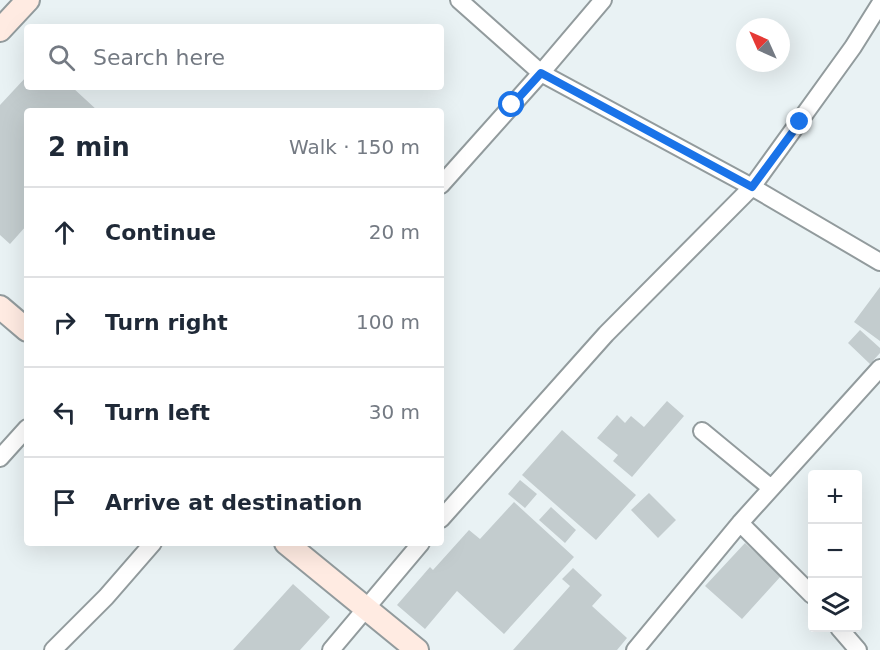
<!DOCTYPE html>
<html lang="en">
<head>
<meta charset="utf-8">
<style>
  body { margin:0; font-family:"DejaVu Sans",sans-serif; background:#f6f6f7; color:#1f2937 }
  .controls { position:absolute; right:18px; bottom:18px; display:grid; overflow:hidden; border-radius:6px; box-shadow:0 6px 24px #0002 }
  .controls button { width:54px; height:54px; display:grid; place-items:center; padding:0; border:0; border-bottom:2px solid #e0e1e3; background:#fff; color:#1f2937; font:30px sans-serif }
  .compass { position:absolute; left:736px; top:18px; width:54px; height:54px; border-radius:50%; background:#fff; box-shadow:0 6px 24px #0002; rotate:315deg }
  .stop { position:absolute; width:18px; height:18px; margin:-14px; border:4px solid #1a73e8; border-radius:50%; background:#fff }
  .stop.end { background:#1a73e8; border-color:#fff; box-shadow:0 2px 6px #0008 }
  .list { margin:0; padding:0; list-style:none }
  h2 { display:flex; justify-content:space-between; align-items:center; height:78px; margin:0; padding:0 24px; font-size:26px }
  h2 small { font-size:20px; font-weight:400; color:#747a83 }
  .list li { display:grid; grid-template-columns:39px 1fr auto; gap:18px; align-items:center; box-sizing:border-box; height:90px; padding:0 24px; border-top:2px solid #e0e1e3 }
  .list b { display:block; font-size:22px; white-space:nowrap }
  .list em { font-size:20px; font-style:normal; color:#747a83 }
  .icon { flex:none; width:33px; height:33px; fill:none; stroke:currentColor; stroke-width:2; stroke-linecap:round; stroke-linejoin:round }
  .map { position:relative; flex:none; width:880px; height:650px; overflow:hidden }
  .search { position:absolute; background:#fff; box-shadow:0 6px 24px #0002; left:24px; top:24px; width:420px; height:66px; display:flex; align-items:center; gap:15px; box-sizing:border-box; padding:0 21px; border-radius:6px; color:#747a83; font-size:22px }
  .panel { position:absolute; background:#fff; box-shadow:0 6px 24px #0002; left:24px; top:108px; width:420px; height:438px; border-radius:6px }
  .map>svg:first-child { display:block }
  .building { fill:#c3ccce }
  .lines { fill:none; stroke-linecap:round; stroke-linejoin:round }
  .street-casing { stroke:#929b9d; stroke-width:20 }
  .secondary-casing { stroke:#929b9d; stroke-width:26 }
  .street { stroke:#fff; stroke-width:16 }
  .secondary { stroke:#ffebe2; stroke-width:22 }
  .route { stroke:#1a73e8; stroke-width:8 }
</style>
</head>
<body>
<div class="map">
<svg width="880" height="650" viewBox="0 0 880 650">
  <rect width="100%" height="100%" fill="#e9f2f4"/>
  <path class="building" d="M27 76V87H72L98 111H27V225L10 244 0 235V105Z
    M880 287V341L854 322Z
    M860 330 880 348V353L870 364 848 343Z
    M667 401 684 416 632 477 613 461 618 455 597 438 617 415 625 423 631 416 644 427Z
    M562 430 636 495 596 540 522 475Z
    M520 480 537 494 525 508 508 494Z
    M649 493 676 520 658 538 631 510Z
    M514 502 574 557 504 634 457 591 425 629 397 605 430 567 433 570 469 530 480 539Z
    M551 507 576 530 565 543 539 520Z
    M745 543 781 576 742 619 705 586Z
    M573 568 602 595 592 606 627 638 617 650H513L570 586 562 579Z
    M293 584 330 617 300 650H233Z"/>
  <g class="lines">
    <g class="street-casing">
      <path id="street" d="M459 0 541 73 752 187 880 262
        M441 185 541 73 603 0
        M702 431 771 488
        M0 458 27 428
        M441 519 606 334 752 187 853 47 880 4
        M740 523 812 595
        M839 628 858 650
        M53 650 106 597 153 543
        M331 650 421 543
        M635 650 740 523 880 368"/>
    </g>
    <g class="secondary-casing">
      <path id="secondary" d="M0 30 28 0
        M0 307 27 330
        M286 543 417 650"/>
    </g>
    <use href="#street" class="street"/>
    <use href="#secondary" class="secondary"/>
  </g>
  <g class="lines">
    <path class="route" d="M512 105 541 73 752 187 800 122"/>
  </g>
</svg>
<div class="controls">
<button>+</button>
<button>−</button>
<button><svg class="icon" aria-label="layers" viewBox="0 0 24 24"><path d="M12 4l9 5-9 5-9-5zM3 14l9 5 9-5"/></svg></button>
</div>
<svg class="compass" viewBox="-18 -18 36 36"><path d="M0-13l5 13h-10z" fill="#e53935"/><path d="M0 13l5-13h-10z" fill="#747a83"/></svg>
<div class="stop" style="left:512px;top:105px"></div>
<div class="stop end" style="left:800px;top:122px"></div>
<div class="search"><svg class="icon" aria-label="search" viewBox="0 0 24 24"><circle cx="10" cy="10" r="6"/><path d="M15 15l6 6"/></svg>Search here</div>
<section class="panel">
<h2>2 min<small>Walk · 150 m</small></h2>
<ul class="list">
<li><svg class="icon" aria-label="ahead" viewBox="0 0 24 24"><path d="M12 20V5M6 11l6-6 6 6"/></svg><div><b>Continue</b></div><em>20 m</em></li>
<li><svg class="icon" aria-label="right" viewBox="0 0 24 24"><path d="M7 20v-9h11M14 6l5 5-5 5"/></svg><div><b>Turn right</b></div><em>100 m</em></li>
<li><svg class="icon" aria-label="left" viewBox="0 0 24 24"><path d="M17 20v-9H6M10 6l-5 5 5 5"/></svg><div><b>Turn left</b></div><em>30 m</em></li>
<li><svg class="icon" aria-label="arrive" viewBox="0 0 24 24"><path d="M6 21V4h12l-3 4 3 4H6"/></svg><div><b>Arrive at destination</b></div></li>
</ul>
</section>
</div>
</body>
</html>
